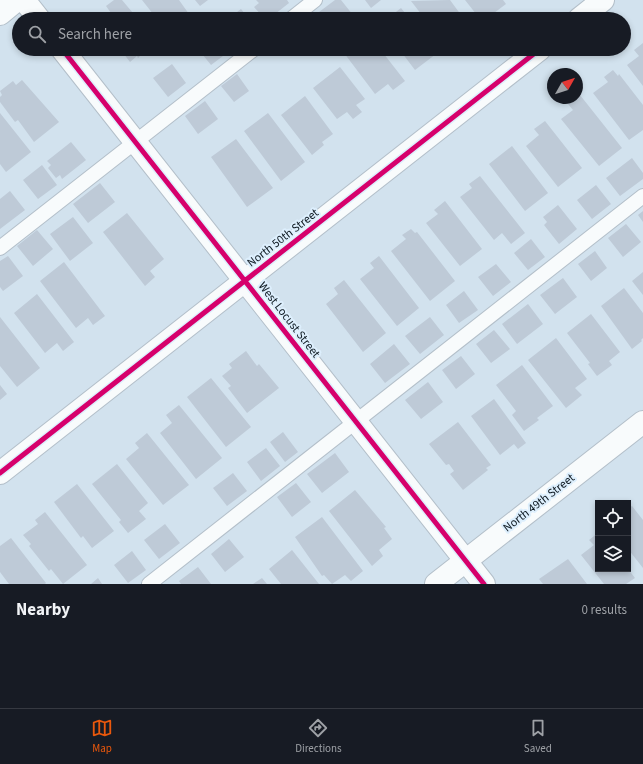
<!DOCTYPE html>
<html lang="en">
<head>
<meta charset="utf-8">
<style>
  body { margin:0; font-family:"Source Sans 3",sans-serif; background:#20242c; color:#f1f3f6 }
  .controls { position:absolute; right:12px; bottom:12px; display:grid; overflow:hidden; border-radius:0px; box-shadow:0 2px 6px #0003 }
  .controls button { width:36px; height:36px; display:grid; place-items:center; padding:0; border:0; border-bottom:1px solid #363941; background:#171b24; color:#f1f3f6; font:20px sans-serif }
  .compass { position:absolute; left:547px; top:68px; width:36px; height:36px; border-radius:50%; background:#171b24; box-shadow:0 2px 6px #0003; rotate:51deg }
  .list { margin:0; padding:0; list-style:none }
  h2 { display:flex; justify-content:space-between; align-items:center; height:52px; margin:0; padding:0 16px; font-size:17px }
  h2 small { font-size:13px; font-weight:400; color:#9ea1a6 }
  .icon { flex:none; width:22px; height:22px; fill:none; stroke:currentColor; stroke-width:2; stroke-linecap:round; stroke-linejoin:round }
  .map { position:relative; flex:none; width:643px; height:584px; overflow:hidden }
  .search { position:absolute; background:#171b24; box-shadow:0 2px 6px #0003; left:12px; right:12px; top:12px; height:44px; display:flex; align-items:center; gap:10px; box-sizing:border-box; padding:0 14px; border-radius:22px; color:#9ea1a6; font-size:15px }
  .sheet { height:124px; background:#171b24 }
  nav { display:flex; justify-content:space-around; align-items:center; box-sizing:border-box; height:56px; border-top:1px solid #363941; background:#171b24; font-size:11px; color:#9ea1a6 }
  nav a { display:grid; justify-items:center; gap:2px }
  nav .on { color:#ea580c }
  .map>svg:first-child { display:block }
  .building { fill:#becad7 }
  .lines { fill:none; stroke-linecap:round; stroke-linejoin:round }
  .service-casing { stroke:#b3bfc9; stroke-width:16 }
  .minor-casing { stroke:#b3bfc9; stroke-width:24 }
  .tertiary-casing { stroke:#b3bfc9; stroke-width:24 }
  .service { stroke:#f8fbfc; stroke-width:14 }
  .minor { stroke:#f8fbfc; stroke-width:22 }
  .tertiary { stroke:#f8fbfc; stroke-width:22 }
  .cycleway-casing { stroke:#ddeffd; stroke-width:8 }
  .cycleway { stroke:#d6006c; stroke-width:5 }
  .labels { text-anchor:middle; dominant-baseline:central; stroke-width:4; stroke-linejoin:round; paint-order:stroke }
  .street-label { font-size:12px; fill:#0c171f; stroke:#ddeffd }
</style>
</head>
<body>
<div class="map">
<svg width="643" height="584" viewBox="0 0 643 584">
  <rect width="100%" height="100%" fill="#d2e2ee"/>
  <path class="building" d="M114 0H122L138 19H103L111 13 106 6Z
    M142 0H179L189 14 183 19H157Z
    M195 0H208L200 6Z
    M256 0H287L289 3 270 18 267 14 263 17 254 7 259 3Z
    M335 0H341L353 15 348 19H325L319 12Z
    M365 0H381L371 8Z
    M450 0 464 19H425L411 1Z
    M465 0H503L506 4 486 19H480Z
    M401 8 410 19H387Z
    M241 9 249 19H230L229 18Z
    M643 43V86L627 65 639 56 634 50Z
    M120 49H147L138 58 137 56 130 62Z
    M198 49H217L223 56 211 65Z
    M341 49H380L405 81 393 90 388 84 375 94Z
    M399 49H433L436 54 415 70Z
    M172 64 186 83 168 97 153 78Z
    M340 67 365 99 356 105 362 112 353 119 347 112 337 119 313 88Z
    M613 70 618 76 619 74 643 105V130L629 140 593 93 608 82 604 77Z
    M237 74 249 91 234 102 221 86Z
    M22 80 59 122 34 142 18 120 15 122 0 102V97L2 95 0 91 13 81 16 85Z
    M580 95 622 148 599 166 561 119 573 110 568 104Z
    M305 96 333 134 322 142 324 145 312 155 281 115Z
    M205 101 218 119 198 134 185 116Z
    M0 113 31 152 6 172 0 164Z
    M268 113 305 162 281 181 244 131Z
    M545 121 582 168 558 187 526 146 539 135 534 129Z
    M236 139 273 188 247 207 211 157Z
    M71 142 86 160 62 179 60 175 56 178 48 168 51 165 47 161Z
    M512 146 548 193 525 211 489 164Z
    M632 158 643 173V179L620 196 606 178Z
    M42 165 57 185 38 199 23 180Z
    M480 176 525 233 511 244 502 233 494 240 460 197 472 188 469 184Z
    M100 183 115 202 88 223 73 204Z
    M596 185 611 204 592 219 577 200Z
    M10 191 25 210 0 229V199Z
    M445 201 482 249 460 266 426 223 438 214 434 210Z
    M558 205 577 229 559 244 544 225 547 222 543 217Z
    M643 211V222L638 215Z
    M127 213 164 259 150 271 155 277 145 286 103 232Z
    M73 217 93 243 70 261 50 234Z
    M626 224 641 242 623 257 608 238Z
    M411 229 415 233 417 232 455 281 430 301 391 251 406 239 402 235Z
    M37 230 53 249 33 266 17 246Z
    M531 239 545 257 528 270 514 253Z
    M595 251 607 268 591 281 578 264Z
    M8 256 23 276 3 291 0 287V261Z
    M379 256 419 308 397 326 360 279 374 268 370 263Z
    M64 262 105 316 93 325 88 318 76 328 40 281Z
    M496 264 511 282 493 296 478 277Z
    M643 272V295L632 281Z
    M563 278 577 297 555 314 540 295Z
    M344 280 386 333 363 352 326 304 338 294 334 288Z
    M624 288 643 313V338L641 340 642 341 632 349 601 306Z
    M464 291 478 310 459 323 446 305Z
    M37 294 74 342 63 351 57 343 45 353 14 313Z
    M528 304 543 324 517 344 502 324Z
    M591 314 620 352 609 361 612 365 597 376 588 364 590 363 567 333Z
    M0 317 40 368 17 387 0 366Z
    M430 317 444 335 420 354 405 336Z
    M494 330 510 349 491 363 476 344Z
    M556 338 587 379 575 388 582 395 566 408 528 360Z
    M394 344 410 364 385 383 370 364Z
    M246 351 257 366 259 364 279 388 247 413 228 388 231 386 222 376 232 368 229 364Z
    M461 356 475 374 456 389 442 370Z
    M522 365 553 406 537 418 539 420 524 431 512 415 516 411 496 385Z
    M211 378 251 427 226 447 187 397Z
    M428 382 443 402 421 419 405 400Z
    M0 385 7 394 0 400Z
    M494 399 526 443 518 449 514 444 500 455 471 416Z
    M179 405 222 458 196 479 160 433 172 423 166 415Z
    M458 422 491 465 486 468 488 470 463 490 450 474 454 471 449 464 446 465 429 444Z
    M283 432 298 452 285 462 270 442Z
    M147 433 189 485 163 505 126 459 139 448 135 443Z
    M266 448 280 466 261 481 247 462Z
    M335 453 349 472 322 493 307 474Z
    M117 464 148 503 139 511 146 519 128 533 119 522 121 520 92 484Z
    M233 473 247 491 227 506 213 488Z
    M296 483 311 502 292 517 277 497Z
    M77 484 114 531 92 548 83 536 81 538 54 502Z
    M355 490 386 527 384 528 392 539 379 550 383 556 372 566 329 511Z
    M632 506 643 520V568L628 549V509Z
    M45 512 87 565 63 584 51 569 49 571 29 546 31 544 23 535 38 524 35 520Z
    M322 517 363 571 351 581 345 575 332 584 324 575 322 576 295 537Z
    M165 524 180 543 159 559 144 540Z
    M598 533V569H628L635 578 626 584H604L581 555 594 545 589 540Z
    M11 538 46 583 45 584H9L0 572V546Z
    M229 539 244 557 225 572 211 554Z
    M292 550 319 584H281L269 569Z
    M132 551 146 570 128 583 114 565Z
    M568 559 587 584H543L539 579Z
    M198 567 211 584H181L179 581Z
    M98 578 102 584H91Z
    M262 578 267 584H253Z"/>
  <g class="lines">
    <g class="service-casing">
      <path id="service" d="M291 19 315 0
        M0 248 254 49
        M149 584 643 196"/>
    </g>
    <g class="minor-casing">
      <path id="minor" d="M579 19 603 0
        M0 473 540 49
        M436 584 643 422"/>
    </g>
    <g class="tertiary-casing">
      <path id="tertiary" d="M24 0 39 19
        M0 14 17 0
        M62 49 484 584"/>
    </g>
    <use href="#service" class="service"/>
    <use href="#minor" class="minor"/>
    <use href="#tertiary" class="tertiary"/>
    <g class="cycleway-casing">
      <path id="cycleway" d="M62 49 484 584
        M0 473 540 49"/>
    </g>
    <use href="#cycleway" class="cycleway"/>
  </g>
  <g class="labels">
    <g class="street-label">
      <text transform="translate(283 238) rotate(-38)">North 50th Street</text>
      <text transform="translate(289 320) rotate(52)">West Locust Street</text>
      <text transform="translate(539 503) rotate(-38)">North 49th Street</text>
    </g>
  </g>
</svg>
<div class="controls">
<button><svg class="icon" aria-label="locate" viewBox="0 0 24 24"><circle cx="12" cy="12" r="6"/><path d="M12 2v4M12 18v4M2 12h4M18 12h4"/></svg></button>
<button><svg class="icon" aria-label="layers" viewBox="0 0 24 24"><path d="M12 4l9 5-9 5-9-5zM3 14l9 5 9-5"/></svg></button>
</div>
<svg class="compass" viewBox="-18 -18 36 36"><path d="M0-13l5 13h-10z" fill="#e53935"/><path d="M0 13l5-13h-10z" fill="#9ea1a6"/></svg>
<div class="search"><svg class="icon" aria-label="search" viewBox="0 0 24 24"><circle cx="10" cy="10" r="6"/><path d="M15 15l6 6"/></svg>Search here</div>
</div>
<section class="sheet">
<h2>Nearby<small>0 results</small></h2>
<ul class="list">
</ul>
</section>
<nav>
<a class="on"><svg class="icon" aria-label="map" viewBox="0 0 24 24"><path d="M3 6l6-2 6 2 6-2v14l-6 2-6-2-6 2zM9 4v14M15 6v14"/></svg>Map</a>
<a><svg class="icon" aria-label="directions" viewBox="0 0 24 24"><path d="M12 3l9 9-9 9-9-9zM9 14v-3h6M13 9l2 2-2 2"/></svg>Directions</a>
<a><svg class="icon" aria-label="saved" viewBox="0 0 24 24"><path d="M7 4h10v16l-5-4-5 4z"/></svg>Saved</a>
</nav>
</body>
</html>
